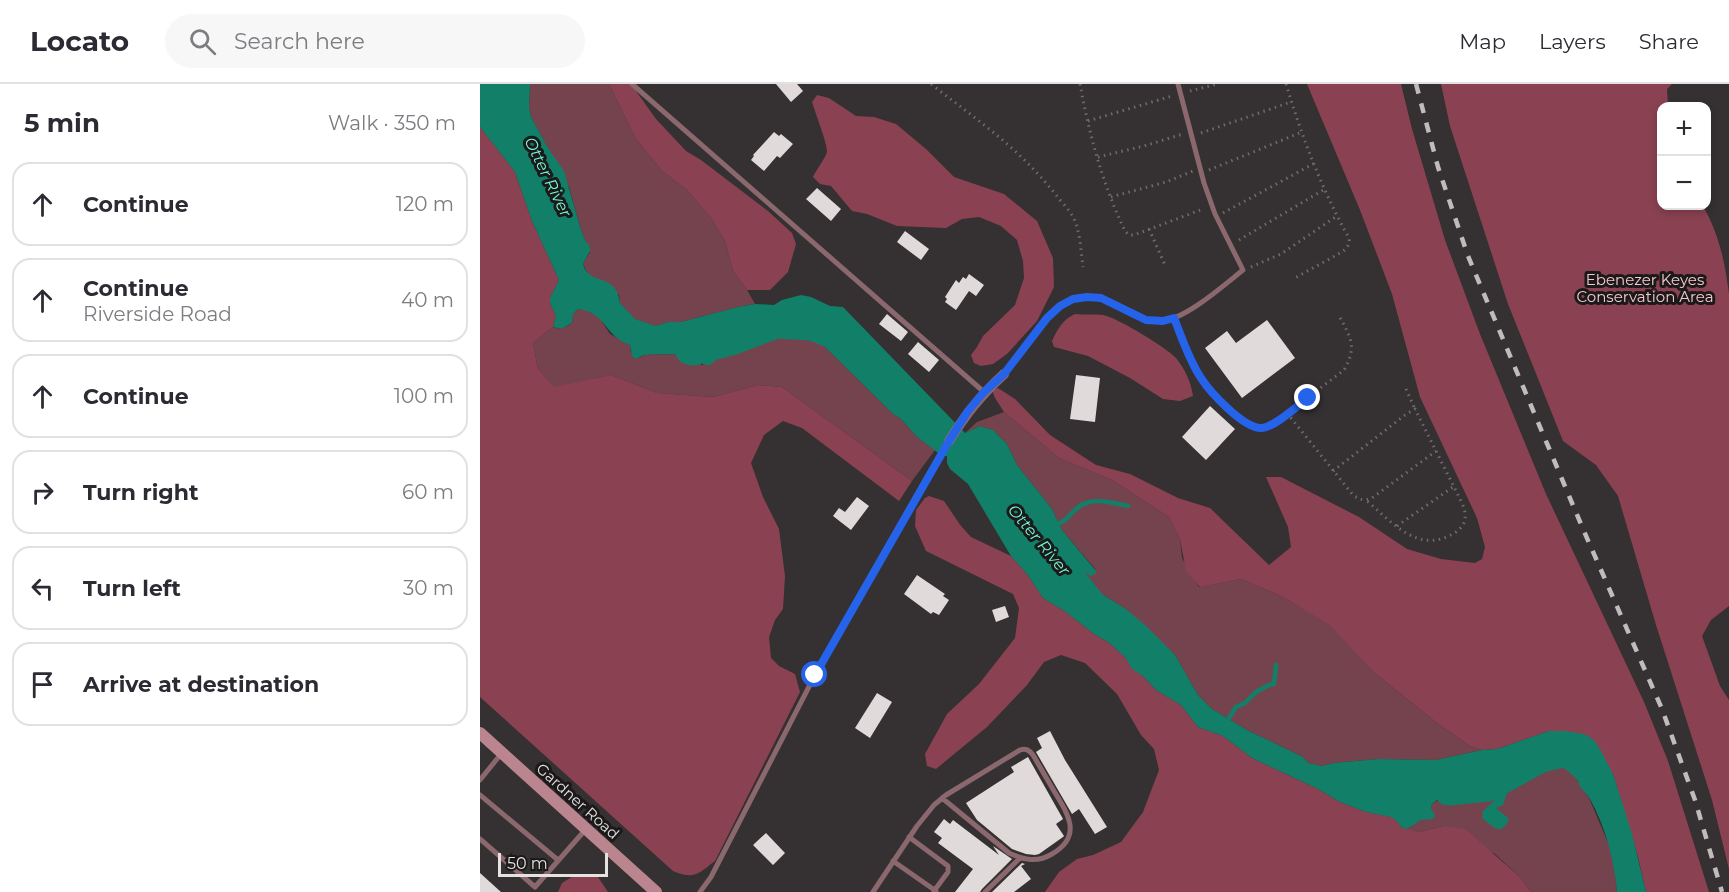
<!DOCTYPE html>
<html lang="en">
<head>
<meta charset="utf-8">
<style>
  body { margin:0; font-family:Montserrat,sans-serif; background:#f7f7f7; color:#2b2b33 }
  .controls { position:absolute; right:18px; top:18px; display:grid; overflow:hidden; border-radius:12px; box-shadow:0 3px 9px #0003 }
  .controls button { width:54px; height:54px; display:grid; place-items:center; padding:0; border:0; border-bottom:2px solid #e1e1e2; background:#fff; color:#2b2b33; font:30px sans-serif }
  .scale { position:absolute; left:18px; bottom:15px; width:110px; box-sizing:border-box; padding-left:6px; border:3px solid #e5e2e2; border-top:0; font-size:16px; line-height:21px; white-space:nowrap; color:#e5e2e2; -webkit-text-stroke:4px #1b1919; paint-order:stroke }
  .stop { position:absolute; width:18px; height:18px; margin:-14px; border:4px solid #2563eb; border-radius:50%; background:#fff }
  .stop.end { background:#2563eb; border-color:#fff; box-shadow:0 2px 6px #0008 }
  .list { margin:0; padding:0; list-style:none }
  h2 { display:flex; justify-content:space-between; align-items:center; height:78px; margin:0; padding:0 24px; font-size:26px }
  h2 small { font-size:20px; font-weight:400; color:#7c7c81 }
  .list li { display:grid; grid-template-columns:39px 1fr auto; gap:18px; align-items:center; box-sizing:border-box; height:84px; margin:0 12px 12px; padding:0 12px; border:2px solid #e1e1e2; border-radius:18px }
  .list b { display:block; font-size:22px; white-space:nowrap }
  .list p { margin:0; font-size:20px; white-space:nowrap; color:#7c7c81 }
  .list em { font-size:20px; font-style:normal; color:#7c7c81 }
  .icon { flex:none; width:33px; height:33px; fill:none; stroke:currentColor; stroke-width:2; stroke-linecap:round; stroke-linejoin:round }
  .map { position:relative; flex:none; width:1249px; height:808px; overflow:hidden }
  header { display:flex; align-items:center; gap:36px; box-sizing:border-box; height:84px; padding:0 30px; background:#fff; border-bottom:2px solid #e1e1e2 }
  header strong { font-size:28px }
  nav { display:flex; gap:33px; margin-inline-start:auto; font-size:21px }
  .search { width:420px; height:54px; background:#f7f7f7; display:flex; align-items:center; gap:15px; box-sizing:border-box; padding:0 21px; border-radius:33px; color:#7c7c81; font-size:22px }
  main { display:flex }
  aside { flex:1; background:#fff }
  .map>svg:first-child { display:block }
  .green { fill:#75434d }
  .forest { fill:#8a4252 }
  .water { fill:#128068 }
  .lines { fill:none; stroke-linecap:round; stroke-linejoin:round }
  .stream { stroke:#128068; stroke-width:4.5 }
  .river { stroke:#128068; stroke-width:27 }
  .building { fill:#e0dada }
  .path { stroke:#706c6c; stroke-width:3; stroke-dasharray:1.5 4.5; stroke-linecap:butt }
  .lane { stroke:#8a686d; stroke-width:5 }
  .street { stroke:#8a686d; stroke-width:10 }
  .secondary { stroke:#bb858f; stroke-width:12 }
  .rail { stroke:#c0bcbc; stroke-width:4.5; stroke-dasharray:10 10; stroke-linecap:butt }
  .route { stroke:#2563eb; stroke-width:8 }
  .labels { text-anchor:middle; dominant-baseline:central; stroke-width:6; stroke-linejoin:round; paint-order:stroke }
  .park-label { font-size:15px; fill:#f6c9d1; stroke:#1b1919 }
  .street-label { font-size:15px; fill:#e5e2e2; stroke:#1b1919 }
  .water-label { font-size:16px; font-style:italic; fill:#73f8d4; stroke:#1b1919 }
</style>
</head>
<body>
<header>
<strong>Locato</strong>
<div class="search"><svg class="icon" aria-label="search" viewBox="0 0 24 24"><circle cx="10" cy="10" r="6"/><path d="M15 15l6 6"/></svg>Search here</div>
<nav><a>Map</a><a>Layers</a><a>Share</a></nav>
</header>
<main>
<aside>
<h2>5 min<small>Walk · 350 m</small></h2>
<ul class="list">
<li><svg class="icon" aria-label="ahead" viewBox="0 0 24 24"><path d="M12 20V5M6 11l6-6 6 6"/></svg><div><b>Continue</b></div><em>120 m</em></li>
<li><svg class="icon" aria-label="ahead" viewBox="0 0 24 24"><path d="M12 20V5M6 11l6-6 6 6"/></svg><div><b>Continue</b><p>Riverside Road</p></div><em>40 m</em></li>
<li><svg class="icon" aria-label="ahead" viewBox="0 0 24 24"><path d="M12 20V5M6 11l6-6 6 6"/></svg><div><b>Continue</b></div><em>100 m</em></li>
<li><svg class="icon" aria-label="right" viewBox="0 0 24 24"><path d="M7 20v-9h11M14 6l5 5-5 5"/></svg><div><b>Turn right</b></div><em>60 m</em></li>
<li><svg class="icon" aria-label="left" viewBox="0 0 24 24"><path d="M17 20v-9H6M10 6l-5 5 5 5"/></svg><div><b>Turn left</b></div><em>30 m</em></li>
<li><svg class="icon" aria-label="arrive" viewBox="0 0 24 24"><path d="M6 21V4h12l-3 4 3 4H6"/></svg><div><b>Arrive at destination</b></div></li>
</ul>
</aside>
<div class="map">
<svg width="1249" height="808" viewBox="0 0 1249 808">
  <rect width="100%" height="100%" fill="#353031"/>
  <path class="green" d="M50 0H129L156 55 182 87 207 106 231 134 245 157 253 187 267 206 275 220 258 223 201 238H188L176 242 154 235 140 219 139 211 108 190 103 180 110 168 101 146 89 103 51 33 49 23Z
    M98 225 106 226 119 233 130 250 150 261 151 269 159 274 166 270C176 271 203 269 210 272 214 273 218 278 222 281L236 273C239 264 245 255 254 250 268 242 305 237 320 244L323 241 319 236H321L326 238 335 253 413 330 421 335 436 352 455 366 432 397 302 303 278 301 233 313 177 309 131 291 74 304 58 285 53 259 73 243C80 246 87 243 92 239L93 230Z
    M524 328 579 374 632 396 689 433 700 455 702 474 719 503 761 495 803 513 852 542 891 586 957 639 990 662 1002 666 956 676 898 675 854 679 842 682 828 679 823 673 767 646 732 625 718 611 695 571 646 525 570 478 553 459 548 449 554 442 562 447 577 462 589 478 616 486 582 446 572 425 537 381 527 360 513 346 500 342 485 349 497 338Z
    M1062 670H1074L1084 674 1097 691 1098 698 1109 714 1129 761 1134 782 1137 808H1051L1040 793 1015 770 963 742 939 748 926 745 934 741 951 725 952 720C964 711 987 713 1002 706 1012 701 1025 692 1034 686 1046 678 1047 672 1062 670Z"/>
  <path class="forest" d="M129 0H151L176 35 206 67 221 76 288 127 312 149 316 160 308 188 290 206H267L253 187 245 157 231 134 207 106 182 87 156 55Z
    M827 0H921L932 45 965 156 1000 250 1066 410 1164 618 1188 677 1229 808H1166L1158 773 1133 690 1069 647 1017 665 1002 666 990 662 957 639 891 586 851 542 803 513 761 495 720 503 706 487 700 455 689 433 632 396 579 374 524 328 515 314 512 306 518 304 535 315 570 351 616 381 650 390 698 414 730 424 789 481 811 463 808 443 786 393H801L879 433 927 465 961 475 995 479 1002 475 1005 463 997 434 940 313 912 210 880 126Z
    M961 0H1192L1187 5 1188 22H1182V122H1223C1239 150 1245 178 1249 210V522L1231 536 1222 552 1240 602 1249 616V785L1232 716 1176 541 1138 412 1116 381 1083 357 1028 220 970 42Z
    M337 11 349 14 376 32 394 33 416 40 446 65 474 93 524 110 557 137 573 174 574 203 557 237 527 270 513 280 501 282 494 279 491 271 497 263 503 252 535 221 544 194 543 177 537 156 521 142 499 133 482 135 466 144 417 142 387 130 372 127 351 102 340 100 333 93C336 86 347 72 347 67 347 59 335 28 332 18Z
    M0 43 35 88 52 137 79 196 70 214V219L76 232 73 243 53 259 58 285 74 303 131 291 177 309 233 313 278 301 302 303 432 397 419 417 322 344 303 337 284 351 271 379 283 413 299 445 305 492 303 525 295 536 289 553 291 574 299 582 315 590 320 608 235 777C218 790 214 796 193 787L0 613Z
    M595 230C604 231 614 230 623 231 636 233 687 264 696 274 705 285 711 298 713 312L700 317 683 315 650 294 608 272 574 263 572 257C577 246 583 235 595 230Z
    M449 412 464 417 481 442 491 453 531 472 547 490 563 514 586 528 614 550 628 558 645 573 652 584 663 592 676 606 701 621 718 643 743 652 772 674 838 705 860 718 886 728 912 733 917 737 921 743 939 748 963 742 985 745 1040 793 1051 808H565L579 788 597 775 613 771 641 758 663 728 679 686 674 665 661 651 637 610 605 579 581 571 564 578 547 601 507 643 456 685 447 682 445 670 467 630 499 600 535 554 539 524 533 510 446 467 435 442 436 426 445 414Z
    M95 791 118 793 128 808H78L82 799Z"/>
  <path class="water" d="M0 0H50L49 23 51 33 68 64 84 87 101 146 106 158 109 161 110 167 103 180C109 203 136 187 140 219L155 235 176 242 188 238H201L258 223 275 220 294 221 302 216 321 211 331 213 350 222 363 223 485 349 500 342 513 346 527 360 537 381 572 425 582 446 616 487V489L611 492 589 478 577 462 562 447 553 442 548 449 553 459 570 478 646 525 665 541 695 571 718 611 732 625 767 646 823 673 828 679 842 682 854 679 898 675 956 676 1002 666 1017 665 1069 647H1085L1104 650 1114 656 1121 667 1133 690 1152 750 1166 808H1137C1134 776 1126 744 1110 715 1107 710 1102 706 1099 701 1098 698 1098 695 1097 692 1094 683 1083 672 1074 670 1049 665 1045 681 1025 690L1029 703 1023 721 1016 724 1029 735C1021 754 1011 741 1002 734L1003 727 1023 709 1024 705 1022 701 1016 698 987 711 957 716 952 720 951 725 955 731 953 735 940 736 934 741 926 745 921 743 917 737 911 733 886 728 860 718 838 705 772 674 743 652 718 643 701 621 676 606 663 592 652 585 645 573 628 558 614 550 586 528 563 514 547 490 531 472 488 400 470 385 467 379V372H462L436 352 421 335 413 330 335 253 326 238 320 236 323 244H320L313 241H291L254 250 239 264 234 278 230 281C218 281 218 274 208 271 205 270 166 270 164 271 161 272 159 274 156 275L152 272 150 261C124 252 127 229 98 225L93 230 92 239 83 244H77L73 243 76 232 70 219V214L79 196 52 137 35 88 0 43Z"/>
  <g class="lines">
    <path class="stream" d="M575 441C585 438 587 434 594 427 609 411 629 418 648 422
      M746 639 756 623 765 619 776 608 789 601 794 600 796 581"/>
    <path class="river" d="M209 267 213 268 251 258 296 241 332 243 364 256
      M528 416 569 465 612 519
      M968 708 1009 704 1061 675 1087 669 1107 686"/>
  </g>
  <path class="building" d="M296 0H317L323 7 311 18Z
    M294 48 299 52 301 50 313 60 300 74 297 72 284 87 271 76 274 72 273 71Z
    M337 104 361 125 351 137 326 115Z
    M425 147 449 165 441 176 417 158Z
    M489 190 504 201 496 212 489 207 476 226 465 218 467 215 465 213 476 196 479 199 483 193 486 195Z
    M407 230 428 248 421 257 399 240Z
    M787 236 815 274 762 314 725 264 747 247 756 259Z
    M438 258 459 276 449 288 428 270Z
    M596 291 620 294 615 338 590 335Z
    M730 322 755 345 726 376 702 353Z
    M377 413 389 422 371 446 353 432 359 424 365 428Z
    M437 491 465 510 463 512 469 516 459 531 453 528 451 530 424 510Z
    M525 522 529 533 516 538 512 526Z
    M397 609 412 618 390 654 375 644Z
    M570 647 585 676 627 743 615 750 599 725 592 730 556 668 562 664 557 654Z
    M548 673 583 735 576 740 584 752 583 753 559 770 555 771 546 770 532 765 497 736 486 719 534 688 531 683Z
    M464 735 470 740 473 736 519 771 513 762 532 775 502 805 500 808H475L493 785 458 759 462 754 454 748Z
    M286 749 305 769 293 781 273 761Z
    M542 779 545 780 541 782 551 795 534 808H512Z
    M0 789 21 808H0Z"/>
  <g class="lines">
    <path class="path" d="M451 0C497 36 538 63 576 111 581 118 589 125 593 133 600 145 601 168 603 183
      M600 0C609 50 623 101 645 147L649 151H654L723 125
      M806 0C822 53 842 106 869 154 870 161 867 164 862 168L813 195
      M710 7 737 0
      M608 37 692 12
      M721 49 811 18
      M618 73 664 62 703 50
      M729 86 822 48
      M631 113 686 98 713 87
      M743 129 835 79
      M669 145 685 181
      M759 156 845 105
      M771 183 801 170 857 132
      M697 241C704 259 710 277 720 293 730 308 761 342 780 343 784 344 789 341 793 340L864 286C878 262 870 252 858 230
      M926 305 935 325
      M807 329 873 411C880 416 884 417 892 414L956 367
      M853 387 925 331 935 325 982 419C987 431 987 440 976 448 939 472 913 439 886 416
      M917 442 973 403"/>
    <path class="lane" d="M152 0 504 308
      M524 290C534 278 543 266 552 253 573 227 595 200 631 219 648 227 663 239 682 237 706 235 744 201 763 186L735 130 724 99 698 0
      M0 696 21 670
      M0 711 78 776
      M429 753 468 782V788L454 807
      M0 755 55 803 106 745
      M413 777 456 807
      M220 808 231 793 335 591 469 357
      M393 808 437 742 454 721 466 711 540 666C546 664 549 666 553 671 560 683 567 695 574 707 588 730 603 752 572 770 557 779 544 776 529 769L462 714
      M505 808 540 774"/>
    <path class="street" d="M469 357C486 330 500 312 524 290"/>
    <path class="secondary" d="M0 649 176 808"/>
    <path class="rail" d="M936 0 958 83 988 172 1103 445 1182 625 1215 716 1242 808"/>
  </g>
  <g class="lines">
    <path class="route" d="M335 591 469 357 488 327 504 308 524 290 567 234 580 222 593 215 607 213 621 214 666 236 683 237 694 234C702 254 709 276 721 294 730 308 763 344 781 344 794 344 817 322 828 314"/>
  </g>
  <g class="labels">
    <g class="park-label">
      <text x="1165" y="195">Ebenezer Keyes<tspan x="1165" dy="17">Conservation Area</tspan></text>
    </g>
    <g class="street-label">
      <text transform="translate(98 717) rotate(42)">Gardner Road</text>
    </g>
    <g class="water-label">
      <text transform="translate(68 93) rotate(64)">Otter River</text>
      <text transform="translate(559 456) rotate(50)">Otter River</text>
    </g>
  </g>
</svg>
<div class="controls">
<button>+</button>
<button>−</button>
</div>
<div class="scale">50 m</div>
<div class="stop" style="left:335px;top:591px"></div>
<div class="stop end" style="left:828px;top:314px"></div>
</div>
</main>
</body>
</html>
